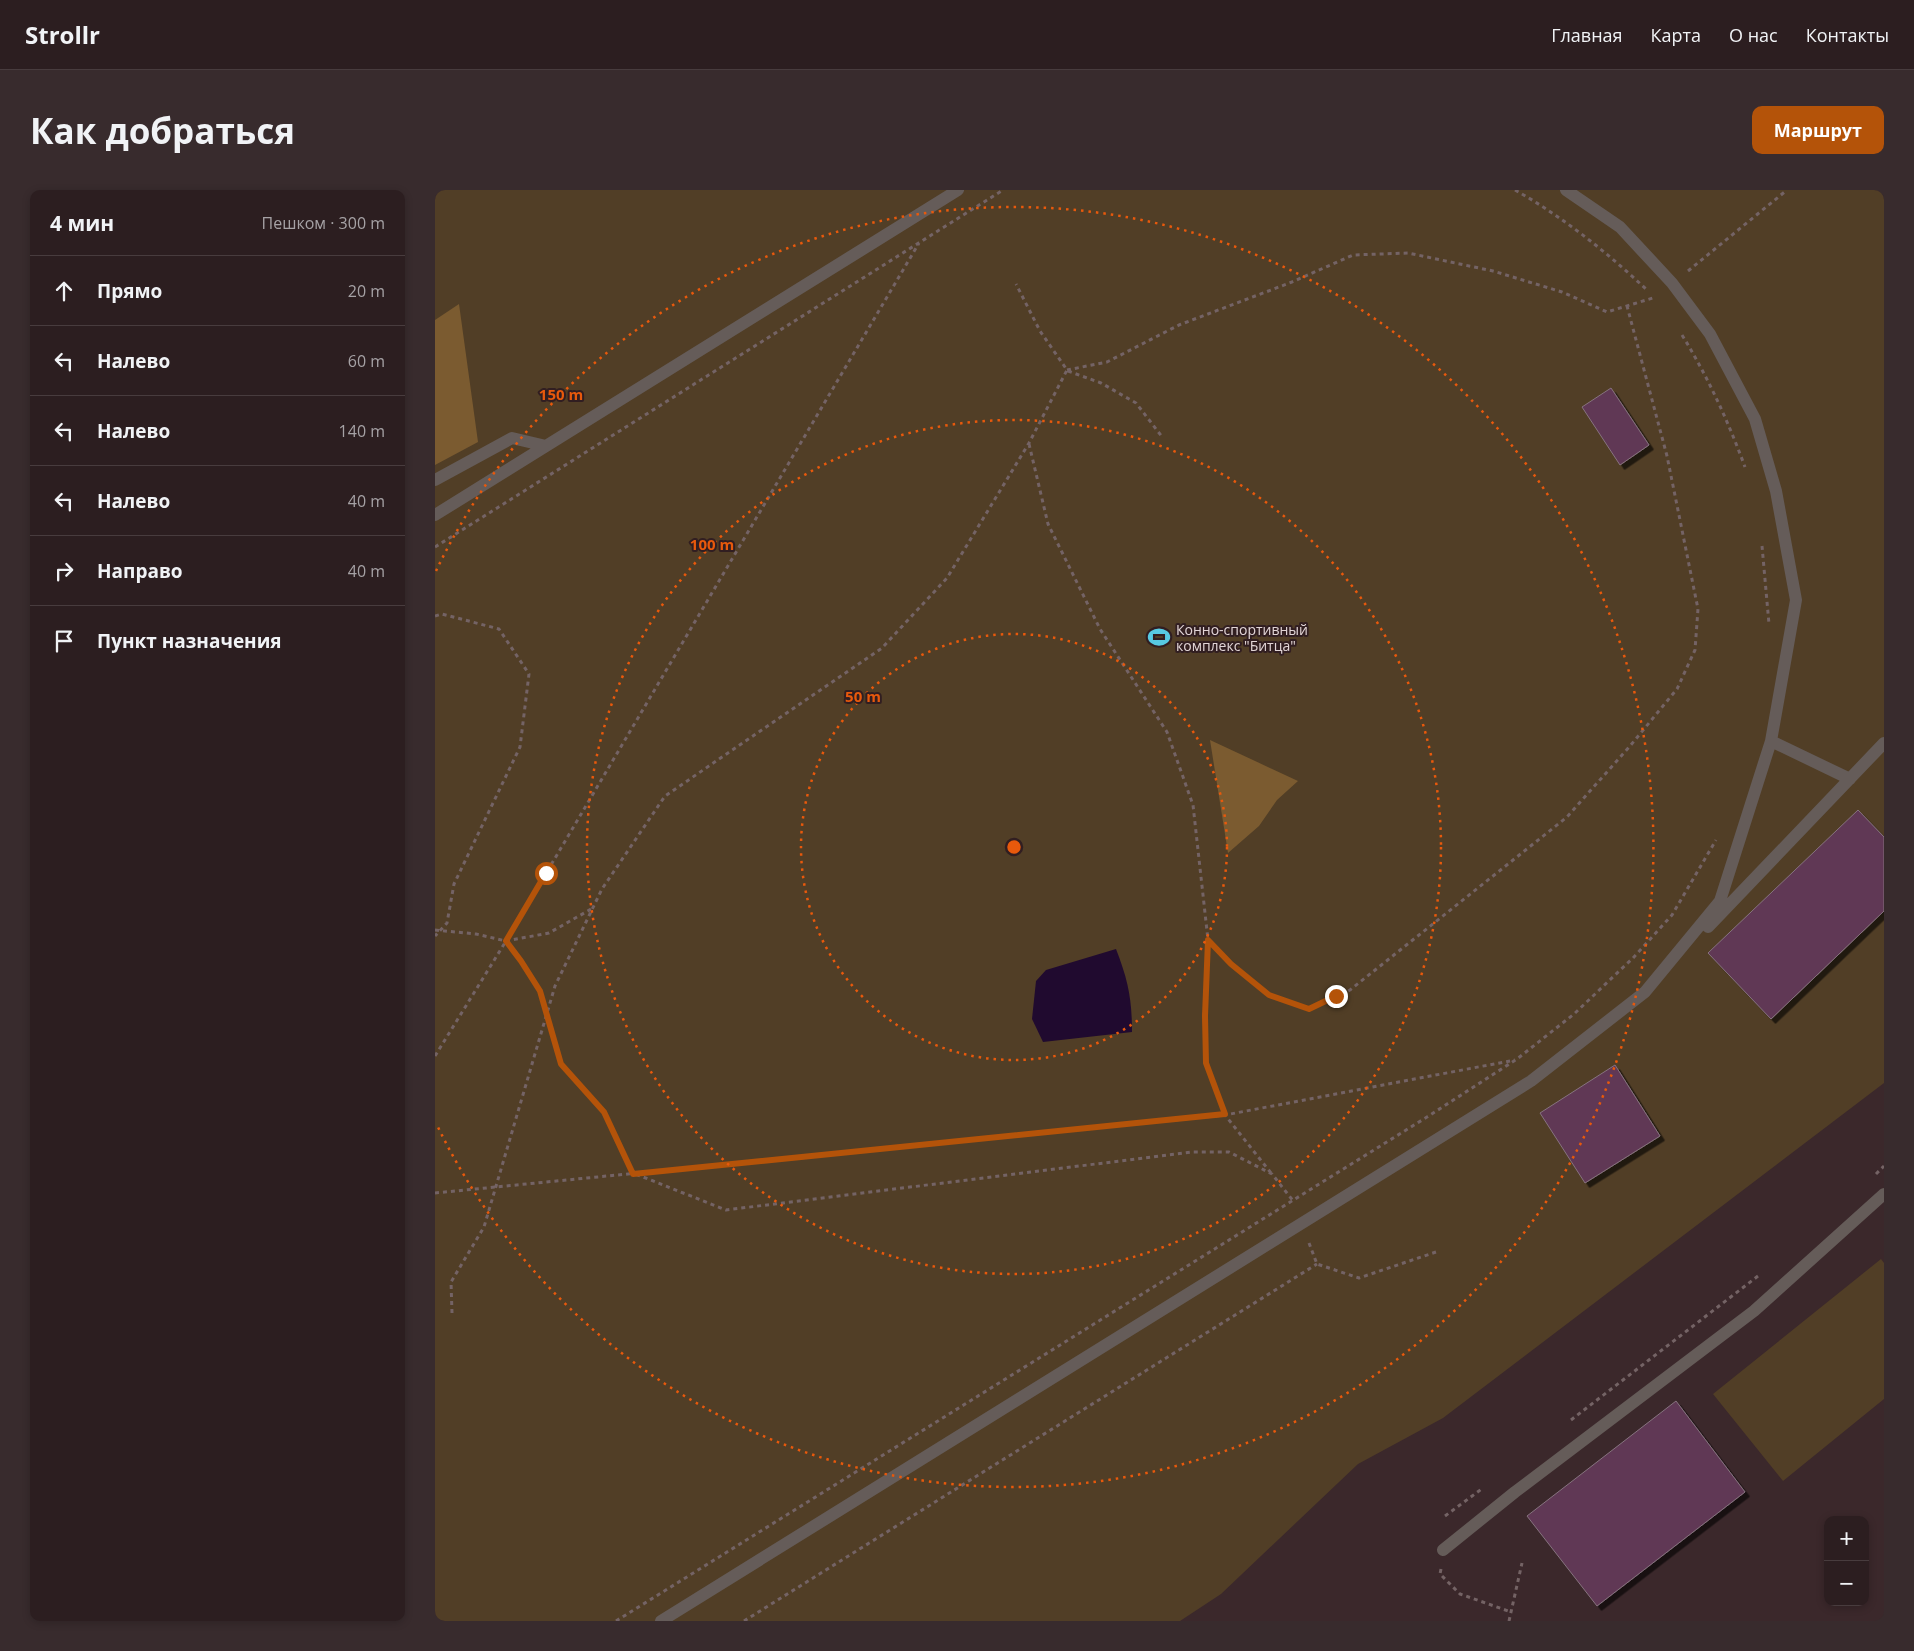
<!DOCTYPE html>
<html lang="ru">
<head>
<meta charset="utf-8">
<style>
  body { margin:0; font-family:"Open Sans",sans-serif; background:#382b2d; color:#f1f3f6 }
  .controls { position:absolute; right:15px; bottom:15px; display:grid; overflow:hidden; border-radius:10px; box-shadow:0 2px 8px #0003 }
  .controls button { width:45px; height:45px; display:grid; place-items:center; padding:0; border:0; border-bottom:1px solid #483c3e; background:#2c1e20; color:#f1f3f6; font:25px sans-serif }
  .stop { position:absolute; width:15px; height:15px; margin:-11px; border:4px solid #b45309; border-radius:50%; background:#fff }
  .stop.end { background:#b45309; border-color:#fff; box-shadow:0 1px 5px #0008 }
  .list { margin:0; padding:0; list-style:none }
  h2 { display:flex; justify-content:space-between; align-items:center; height:65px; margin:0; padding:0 20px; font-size:21px }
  h2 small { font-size:16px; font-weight:400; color:#a6a2a5 }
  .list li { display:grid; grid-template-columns:32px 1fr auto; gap:15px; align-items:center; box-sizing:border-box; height:70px; padding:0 20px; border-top:1px solid #483c3e }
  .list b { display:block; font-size:19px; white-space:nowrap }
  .list em { font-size:16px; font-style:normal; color:#a6a2a5 }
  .icon { flex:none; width:28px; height:28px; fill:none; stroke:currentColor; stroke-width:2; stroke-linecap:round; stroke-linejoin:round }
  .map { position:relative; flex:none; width:1449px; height:1431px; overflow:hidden; border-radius:10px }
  header { display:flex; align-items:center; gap:30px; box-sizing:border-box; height:70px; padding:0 25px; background:#2c1e20; border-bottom:1px solid #483c3e }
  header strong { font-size:24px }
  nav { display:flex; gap:28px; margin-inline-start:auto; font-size:18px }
  .intro { display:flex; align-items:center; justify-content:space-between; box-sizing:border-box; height:120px; padding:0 30px }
  h1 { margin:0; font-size:35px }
  .button { padding:12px 22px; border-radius:10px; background:#b45309; color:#fff; font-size:18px; font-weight:700 }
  main { display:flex; gap:30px; padding:0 30px }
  aside { flex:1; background:#2c1e20; border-radius:10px; box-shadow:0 2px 8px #0003 }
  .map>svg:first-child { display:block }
  .green { fill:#513e26 }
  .forest { fill:#7b5b30 }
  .water { fill:#200a2f }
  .building { fill:#603754; stroke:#86737f; filter:url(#shadow) }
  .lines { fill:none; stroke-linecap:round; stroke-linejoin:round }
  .path { stroke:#746365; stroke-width:3; stroke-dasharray:4 4; stroke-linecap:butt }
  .minor { stroke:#655c59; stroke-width:12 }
  .route { stroke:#b45309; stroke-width:6 }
  .ring { fill:none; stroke:#e8590c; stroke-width:2.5; stroke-dasharray:2.5 5 }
  .labels { text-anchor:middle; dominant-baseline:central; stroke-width:4; stroke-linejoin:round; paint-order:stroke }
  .poi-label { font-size:14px; fill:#e2d5d6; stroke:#311e21; text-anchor:start }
  .centre { fill:#e8590c; stroke:#311e21; stroke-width:2.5 }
  .ring-label { font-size:15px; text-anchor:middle; font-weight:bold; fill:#e8590c; stroke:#311e21; stroke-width:4; stroke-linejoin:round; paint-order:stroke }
</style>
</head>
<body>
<header>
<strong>Strollr</strong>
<nav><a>Главная</a><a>Карта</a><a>О нас</a><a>Контакты</a></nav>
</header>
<div class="intro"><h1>Как добраться</h1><a class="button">Маршрут</a></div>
<main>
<aside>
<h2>4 мин<small>Пешком · 300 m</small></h2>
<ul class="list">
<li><svg class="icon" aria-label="ahead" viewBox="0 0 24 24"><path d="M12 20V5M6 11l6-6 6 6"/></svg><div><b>Прямо</b></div><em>20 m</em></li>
<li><svg class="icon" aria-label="left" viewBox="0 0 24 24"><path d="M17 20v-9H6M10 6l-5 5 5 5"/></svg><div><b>Налево</b></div><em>60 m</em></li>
<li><svg class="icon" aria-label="left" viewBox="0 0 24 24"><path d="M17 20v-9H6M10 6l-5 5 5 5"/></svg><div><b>Налево</b></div><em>140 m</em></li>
<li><svg class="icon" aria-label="left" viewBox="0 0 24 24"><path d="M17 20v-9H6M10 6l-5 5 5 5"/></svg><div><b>Налево</b></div><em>40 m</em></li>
<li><svg class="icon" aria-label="right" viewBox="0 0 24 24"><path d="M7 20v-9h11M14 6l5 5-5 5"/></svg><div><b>Направо</b></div><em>40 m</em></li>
<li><svg class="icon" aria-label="arrive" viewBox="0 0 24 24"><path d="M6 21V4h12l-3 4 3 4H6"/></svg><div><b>Пункт назначения</b></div></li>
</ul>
</aside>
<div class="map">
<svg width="1449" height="1431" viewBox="0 0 1449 1431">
  <defs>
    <filter id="shadow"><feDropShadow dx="4.5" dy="4.5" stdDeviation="0" flood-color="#0009"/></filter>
  </defs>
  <rect width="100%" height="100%" fill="#3b282b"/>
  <path class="green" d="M0 0H1449V893L1008 1228 923 1274 786 1404 745 1431H0Z
    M1446 1069 1449 1073V1209L1348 1291 1278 1204Z"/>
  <path class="forest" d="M24 114 43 252 0 275V130Z
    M775 550 863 591 842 610 824 636 793 663Z"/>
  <path class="water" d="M681 759C693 790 697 809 697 842L608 852 597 829 601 791 611 780Z"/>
  <path class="building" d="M1176 198 1214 255 1185 275 1147 217Z
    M1423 620 1449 647V721L1336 829 1273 763Z
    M1180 875 1225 946 1150 993 1105 923Z
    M1241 1211 1310 1302 1162 1416 1092 1326Z"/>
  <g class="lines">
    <path class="path" d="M1080 0C1128 27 1173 63 1213 101
      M1253 81 1352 0
      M1247 145C1273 187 1293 231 1310 277
      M632 180 672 172 744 135 857 92 918 65 973 63 1058 81 1127 102 1172 122 1221 107
      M633 181 666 193 701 213 728 248
      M594 254 613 334 665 439 732 542 758 615 773 750 769 826 771 873 790 925 836 983
      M1327 356 1334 434
      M0 357 568 0
      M0 426 7 424 64 439 94 484 85 557 19 694 12 733 0 746
      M0 740 41 744 71 751 114 743 158 718
      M773 750 796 774 834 805 874 819 915 800 1132 627 1195 556 1242 499 1260 460 1263 419 1232 266 1192 116
      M71 751 87 771 105 801 126 874 169 922 198 983 291 1020 757 962H794L837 984 859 1012
      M0 866 71 751 484 53
      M1441 984 1449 976
      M0 1003 790 925 1080 870
      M874 1053 882 1074 924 1088 1004 1061
      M17 1123 16 1092 49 1037 120 796 167 699 230 606 447 458 512 388 594 253 632 180 605 141 581 94
      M1136 1230 1323 1086
      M1010 1326 1048 1298
      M1006 1379 1005 1384 1025 1404 1076 1422
      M181 1431 992 927 1082 869 1139 824 1198 768 1237 725 1281 650
      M309 1431 882 1074
      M1074 1431 1087 1373"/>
    <path class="minor" d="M0 290 77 248 111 256
      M0 325 523 0
      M1336 551 1415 589
      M1273 737 1449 553
      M1008 1360 1080 1302 1319 1121 1449 1004
      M226 1431 1096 891 1210 802 1285 711 1336 551 1361 410 1341 301 1320 229 1275 144 1237 93 1185 37 1131 0"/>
  </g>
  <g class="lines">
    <path class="route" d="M111 683 71 751 86 771 105 801 126 874 169 922 198 984 790 924 771 873 770 826 773 750 796 774 834 805 874 819 901 806"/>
  </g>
  <g class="ring">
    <circle cx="579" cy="657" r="213"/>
    <circle cx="579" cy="657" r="427"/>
    <path d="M1 381A640 640 0 1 1 1 933"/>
  </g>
  <defs>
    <g id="stadium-bare" transform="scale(1.725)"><path d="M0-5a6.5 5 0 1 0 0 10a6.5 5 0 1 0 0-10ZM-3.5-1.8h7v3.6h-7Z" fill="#57c9e2" stroke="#311e21" stroke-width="2.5" paint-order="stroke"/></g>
  </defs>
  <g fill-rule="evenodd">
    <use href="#stadium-bare" x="724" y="447"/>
  </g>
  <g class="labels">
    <g class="poi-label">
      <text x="741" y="439">Конно-спортивный<tspan x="741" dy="16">комплекс "Битца"</tspan></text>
    </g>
  </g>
  <circle cx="579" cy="657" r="8" class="centre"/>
  <g class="ring-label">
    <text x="126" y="210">150 m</text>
    <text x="277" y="360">100 m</text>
    <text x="428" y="512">50 m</text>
  </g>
</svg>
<div class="controls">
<button>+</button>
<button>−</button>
</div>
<div class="stop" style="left:111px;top:683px"></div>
<div class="stop end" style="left:901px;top:806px"></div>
</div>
</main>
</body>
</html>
